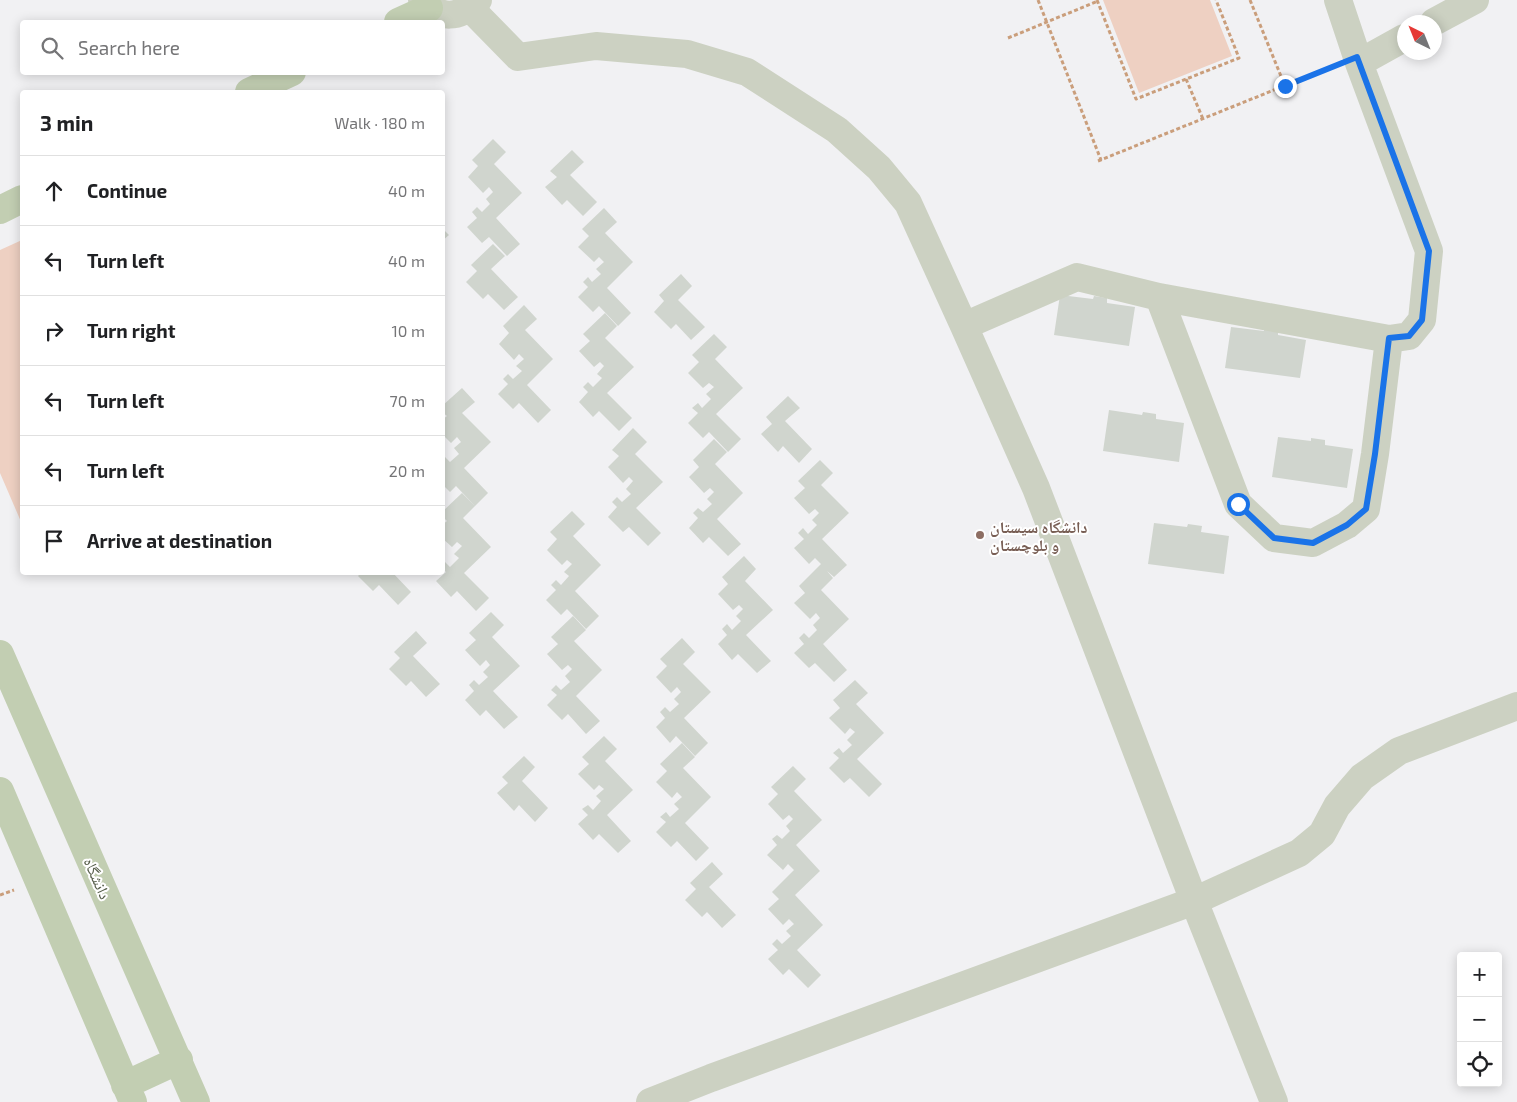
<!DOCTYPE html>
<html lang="en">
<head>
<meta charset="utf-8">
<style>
  body { margin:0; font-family:"Exo 2","Noto Naskh Arabic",sans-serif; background:#f2f2f2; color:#202124 }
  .controls { position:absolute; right:15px; bottom:15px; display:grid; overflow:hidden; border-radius:5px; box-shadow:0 2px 12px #0003 }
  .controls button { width:45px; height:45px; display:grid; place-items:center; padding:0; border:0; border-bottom:1px solid #e0e0e0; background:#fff; color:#202124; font:25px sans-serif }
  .compass { position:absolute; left:1397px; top:15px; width:45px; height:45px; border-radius:50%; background:#fff; box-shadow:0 2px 12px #0003; rotate:317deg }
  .stop { position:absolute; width:15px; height:15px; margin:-11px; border:4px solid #1a73e8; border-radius:50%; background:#fff }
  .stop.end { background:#1a73e8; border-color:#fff; box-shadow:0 1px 5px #0008 }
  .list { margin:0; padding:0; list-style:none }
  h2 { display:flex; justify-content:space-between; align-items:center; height:65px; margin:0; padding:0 20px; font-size:21px }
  h2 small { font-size:16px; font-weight:400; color:#757577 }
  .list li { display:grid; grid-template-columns:32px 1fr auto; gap:15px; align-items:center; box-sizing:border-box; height:70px; padding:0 20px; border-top:1px solid #e0e0e0 }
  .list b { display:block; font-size:19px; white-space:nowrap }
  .list em { font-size:16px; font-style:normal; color:#757577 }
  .icon { flex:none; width:28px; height:28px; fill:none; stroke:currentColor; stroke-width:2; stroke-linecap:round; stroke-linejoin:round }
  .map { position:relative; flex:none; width:1517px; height:1102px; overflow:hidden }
  .search { position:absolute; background:#fff; box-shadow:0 2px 12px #0003; left:20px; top:20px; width:425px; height:55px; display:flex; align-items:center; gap:12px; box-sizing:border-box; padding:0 18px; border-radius:5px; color:#757577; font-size:19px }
  .panel { position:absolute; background:#fff; box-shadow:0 2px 12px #0003; left:20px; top:90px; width:425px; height:485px; border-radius:5px }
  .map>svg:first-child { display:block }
  .green { fill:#eed0c2 }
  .building { fill:#d0d5ce }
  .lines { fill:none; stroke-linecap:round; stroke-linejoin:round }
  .path { stroke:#ca9e7b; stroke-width:3; stroke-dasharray:4 2.5; stroke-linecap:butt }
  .minor { stroke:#ccd1c2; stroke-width:28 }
  .major { stroke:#c2ceb2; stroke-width:28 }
  .route { stroke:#1a73e8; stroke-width:6 }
  .education-dot { fill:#8d6e63; stroke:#fff; stroke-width:2 }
  .labels { text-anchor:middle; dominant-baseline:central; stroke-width:4; stroke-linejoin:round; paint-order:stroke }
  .education-label { font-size:16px; font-weight:bold; fill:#785e54; stroke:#fff; text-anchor:start }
  .street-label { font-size:16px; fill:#555d49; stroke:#fff }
</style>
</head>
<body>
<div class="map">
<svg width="1517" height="1102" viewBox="0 0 1517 1102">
  <rect width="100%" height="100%" fill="#f1f1f3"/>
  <path class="green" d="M1103 0H1210L1232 56 1139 93Z
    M22 240V524L0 473V250Z"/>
  <path class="building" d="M493 139 506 152 494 164 522 193 496 218 520 244 507 256 489 237 482 243 467 227 477 218 472 212 477 207 482 212 490 204 486 199 493 192 489 187 483 193 468 177 478 166 472 160Z
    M572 150 584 162 570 175 597 202 583 216 567 200 562 205 545 187 557 177 550 171Z
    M604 208 617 222 605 233 633 262 607 288 631 313 618 326 599 306 593 312 578 297 588 287 583 282 588 277 592 282 601 274 596 269 604 262 599 257 594 262 578 247 589 236 582 229Z
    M442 228 449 235 442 241Z
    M493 244 505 256 491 269 518 297 504 310 488 294 483 299 466 282 477 271 471 265Z
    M681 274 692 286 678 300 705 327 691 340 676 324 671 329 654 312 664 301 659 295Z
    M1060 295 1093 299 1094 296 1107 298V303L1135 307 1129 346 1054 335Z
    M524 305 537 319 525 330 553 359 527 385 551 410 538 423 519 403 513 409 498 394 508 384 503 379 508 374 513 379 522 371 516 366 524 359 519 354 514 360 499 344 509 333 503 326Z
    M605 313 617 326 605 338 634 367 607 393 632 418 619 431 599 411 593 417 579 402 588 392 583 387 588 382 593 387 602 378 597 374 604 366 600 362 594 367 579 351 590 341 583 334Z
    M1231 327 1264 331V328L1278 330V335L1306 340 1300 378 1225 368Z
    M714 334 727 347 715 359 743 388 716 414 741 439 728 452 709 432 703 438 688 423 698 413 692 408 698 403 702 408 711 399 706 394 714 387 709 383 703 388 688 373 699 362 692 355Z
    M462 388 475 402 462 413 491 442 464 468 488 493 475 506 456 486 450 492 442 484V470L445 467 442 465V459L445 457 450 462 459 454 454 448 461 442 457 437 451 443 442 434V420L447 416 442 412V406Z
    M788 396 800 408 785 421 812 449 799 463 783 446 778 452 761 434 772 424 766 417Z
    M1109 410 1142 415 1143 412 1156 414V419L1184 423 1179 462 1103 451Z
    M633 428 647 442 635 454 663 482 636 508 661 533 648 546 629 527 623 532 608 517 617 507 612 502 617 497 622 502 631 494 626 489 633 481 629 477 623 483 608 467 619 456 612 450Z
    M1278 437 1311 441V438L1325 440V445L1353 449 1347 488 1272 477Z
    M714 439 727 452 715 464 743 493 717 519 741 544 728 556 709 537 703 543 689 528 698 518 693 513 698 508 703 512 712 504 707 499 714 492 710 488 704 493 689 477 699 467 693 460Z
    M820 460 833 473 821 485 849 513 822 539 847 565 834 577 827 571 833 578 821 590 849 619 823 644 847 670 834 682 815 663 809 668 794 653 804 644 799 638 804 633 809 638 817 630 813 625 820 618 816 613 810 619 794 603 805 593 799 586 821 564 815 558 809 564 794 548 804 539 798 533 803 528 808 534 817 525 812 520 819 513 815 509 809 514 794 498 805 488 798 481Z
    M462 493 475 506 463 518 491 547 464 573 489 598 476 611 457 591 451 597 436 581 446 572 442 569V564L445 562 450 567 459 558 454 554 462 546 457 542 452 547 442 538V525L447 521 442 516V512Z
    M572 511 585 524 573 536 601 565 575 591 599 616 586 629 567 609 561 615 546 600 556 590 551 585 556 580 561 585 569 576 564 572 572 564 567 560 562 565 547 550 557 539 550 532Z
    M1154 523 1187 527 1188 524 1202 526 1201 532 1229 536 1224 574 1148 564Z
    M744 556 756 569 745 581 773 610 746 635 771 661 757 673 738 654 732 660 718 644 727 635 722 629 727 624 732 630 741 621 736 616 743 609 739 605 733 610 718 594 728 584 722 577Z
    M362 572H392L411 592 398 605 379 585 373 591 358 576Z
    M491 612 504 625 492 637 520 666 493 691 518 717 504 729 486 710 480 716 465 700 474 691 469 685 474 680 479 685 488 677 483 672 490 665 486 660 480 666 465 650 476 640 469 633Z
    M573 616 586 630 574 641 602 670 576 696 600 721 586 734 568 714 562 720 547 705 557 695 551 690 556 685 561 690 570 682 565 676 572 669 568 665 562 670 547 654 558 644 551 637Z
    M416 631 427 643 413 656 440 684 426 697 411 681 406 686 389 669 400 658 394 652Z
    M682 638 695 652 683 664 711 692 684 718 708 743 695 756 676 736 670 743 656 727 665 718 660 712 665 707 670 712 679 704 674 699 681 692 677 687 671 693 656 677 667 666 660 659Z
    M855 680 868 693 856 704 884 733 857 759 882 784 869 797 850 778 844 783 829 768 839 758 833 753 839 748 843 753 852 745 847 740 855 732 850 728 845 734 829 718 840 708 833 700Z
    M604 736 617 749 605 761 633 790 607 815 631 841 618 853 599 834 593 840 578 824 588 815 582 809 588 805 593 810 601 801 596 796 604 789 599 785 594 790 578 774 589 764 582 757Z
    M682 743 695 757 683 768 711 797 685 823 709 848 696 861 677 841 671 847 656 832 666 822 660 817 666 812 670 817 679 809 674 804 682 797 677 792 672 798 656 782 667 771 660 764Z
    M524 756 535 767 522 781 548 808 535 822 519 805 514 811 497 793 508 783 502 777Z
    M793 766 806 779 794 791 822 820 796 845 820 871 795 895 823 925 797 950 821 975 808 988 789 969 783 975 768 959 778 950 772 944 777 939 782 944 791 936 786 931 794 924 789 919 783 925 768 909 779 899 772 892 794 870 788 864 783 870 767 855 777 845 772 839 777 835 782 839 790 831 786 826 793 819 789 815 783 820 768 804 778 794 771 787Z
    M712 862 723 874 709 887 736 915 722 928 707 912 702 917 685 900 696 889 690 883Z"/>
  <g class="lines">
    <path class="path" d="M1038 0 1101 160
      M1097 0 1136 99 1239 58 1216 0
      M1250 0 1285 86
      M1008 38 1098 1
      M1186 79 1203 119
      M1098 161 1331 67
      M0 895 14 890"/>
    <path class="minor" d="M422 0C440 20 459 19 478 0
      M470 8 518 57 596 46 687 54 747 72 837 130 879 168 908 203 964 326 1036 488 1194 901 1274 1102
      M1434 22 1475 0
      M1359 63 1404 38
      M1159 297 1238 504 1274 538 1313 543 1347 525 1366 509 1375 454 1389 339 1409 336 1422 320 1429 251 1359 63 1338 0
      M964 326 1077 277 1159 297 1389 339
      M650 1102 711 1078 1194 901 1299 853 1322 834 1337 806 1362 777 1399 751 1517 706"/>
    <path class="major" d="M398 22 429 8
      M249 92 292 72
      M0 210 22 199
      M0 654 196 1102
      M0 791 133 1102
      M125 1085 179 1060"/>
  </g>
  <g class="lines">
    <path class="route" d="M1238 504 1274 538 1313 543 1347 525 1366 509 1375 454 1389 338 1409 336 1422 320 1429 251 1357 57 1285 86"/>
  </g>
  <circle class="education-dot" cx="980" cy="535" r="5"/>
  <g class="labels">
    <g class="education-label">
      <text x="990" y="526">دانشگاه سیستان<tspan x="990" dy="18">و بلوچستان</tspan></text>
    </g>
    <g class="street-label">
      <text transform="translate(98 878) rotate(66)">دانشگاه</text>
    </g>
  </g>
</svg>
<div class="controls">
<button>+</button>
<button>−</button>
<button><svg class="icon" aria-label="locate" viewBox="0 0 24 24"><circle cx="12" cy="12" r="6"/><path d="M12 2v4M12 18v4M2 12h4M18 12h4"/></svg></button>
</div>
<svg class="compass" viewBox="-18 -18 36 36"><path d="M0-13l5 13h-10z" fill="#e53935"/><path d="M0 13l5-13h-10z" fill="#757577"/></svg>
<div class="stop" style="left:1238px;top:504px"></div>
<div class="stop end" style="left:1285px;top:86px"></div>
<div class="search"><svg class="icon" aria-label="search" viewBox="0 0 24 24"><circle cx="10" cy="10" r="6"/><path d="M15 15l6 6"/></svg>Search here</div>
<section class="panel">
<h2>3 min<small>Walk · 180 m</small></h2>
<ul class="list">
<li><svg class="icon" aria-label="ahead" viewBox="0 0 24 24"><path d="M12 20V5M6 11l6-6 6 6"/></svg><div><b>Continue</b></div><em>40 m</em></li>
<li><svg class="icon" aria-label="left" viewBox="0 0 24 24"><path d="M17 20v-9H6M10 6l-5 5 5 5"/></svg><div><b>Turn left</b></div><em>40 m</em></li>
<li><svg class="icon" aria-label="right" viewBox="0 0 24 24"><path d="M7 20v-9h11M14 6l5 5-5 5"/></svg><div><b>Turn right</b></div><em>10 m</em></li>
<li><svg class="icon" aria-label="left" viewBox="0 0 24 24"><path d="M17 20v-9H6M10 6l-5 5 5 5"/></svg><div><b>Turn left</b></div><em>70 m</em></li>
<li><svg class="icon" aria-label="left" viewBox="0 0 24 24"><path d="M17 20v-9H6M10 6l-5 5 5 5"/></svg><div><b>Turn left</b></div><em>20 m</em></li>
<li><svg class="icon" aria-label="arrive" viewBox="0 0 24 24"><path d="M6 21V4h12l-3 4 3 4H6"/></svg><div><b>Arrive at destination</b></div></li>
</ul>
</section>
</div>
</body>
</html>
